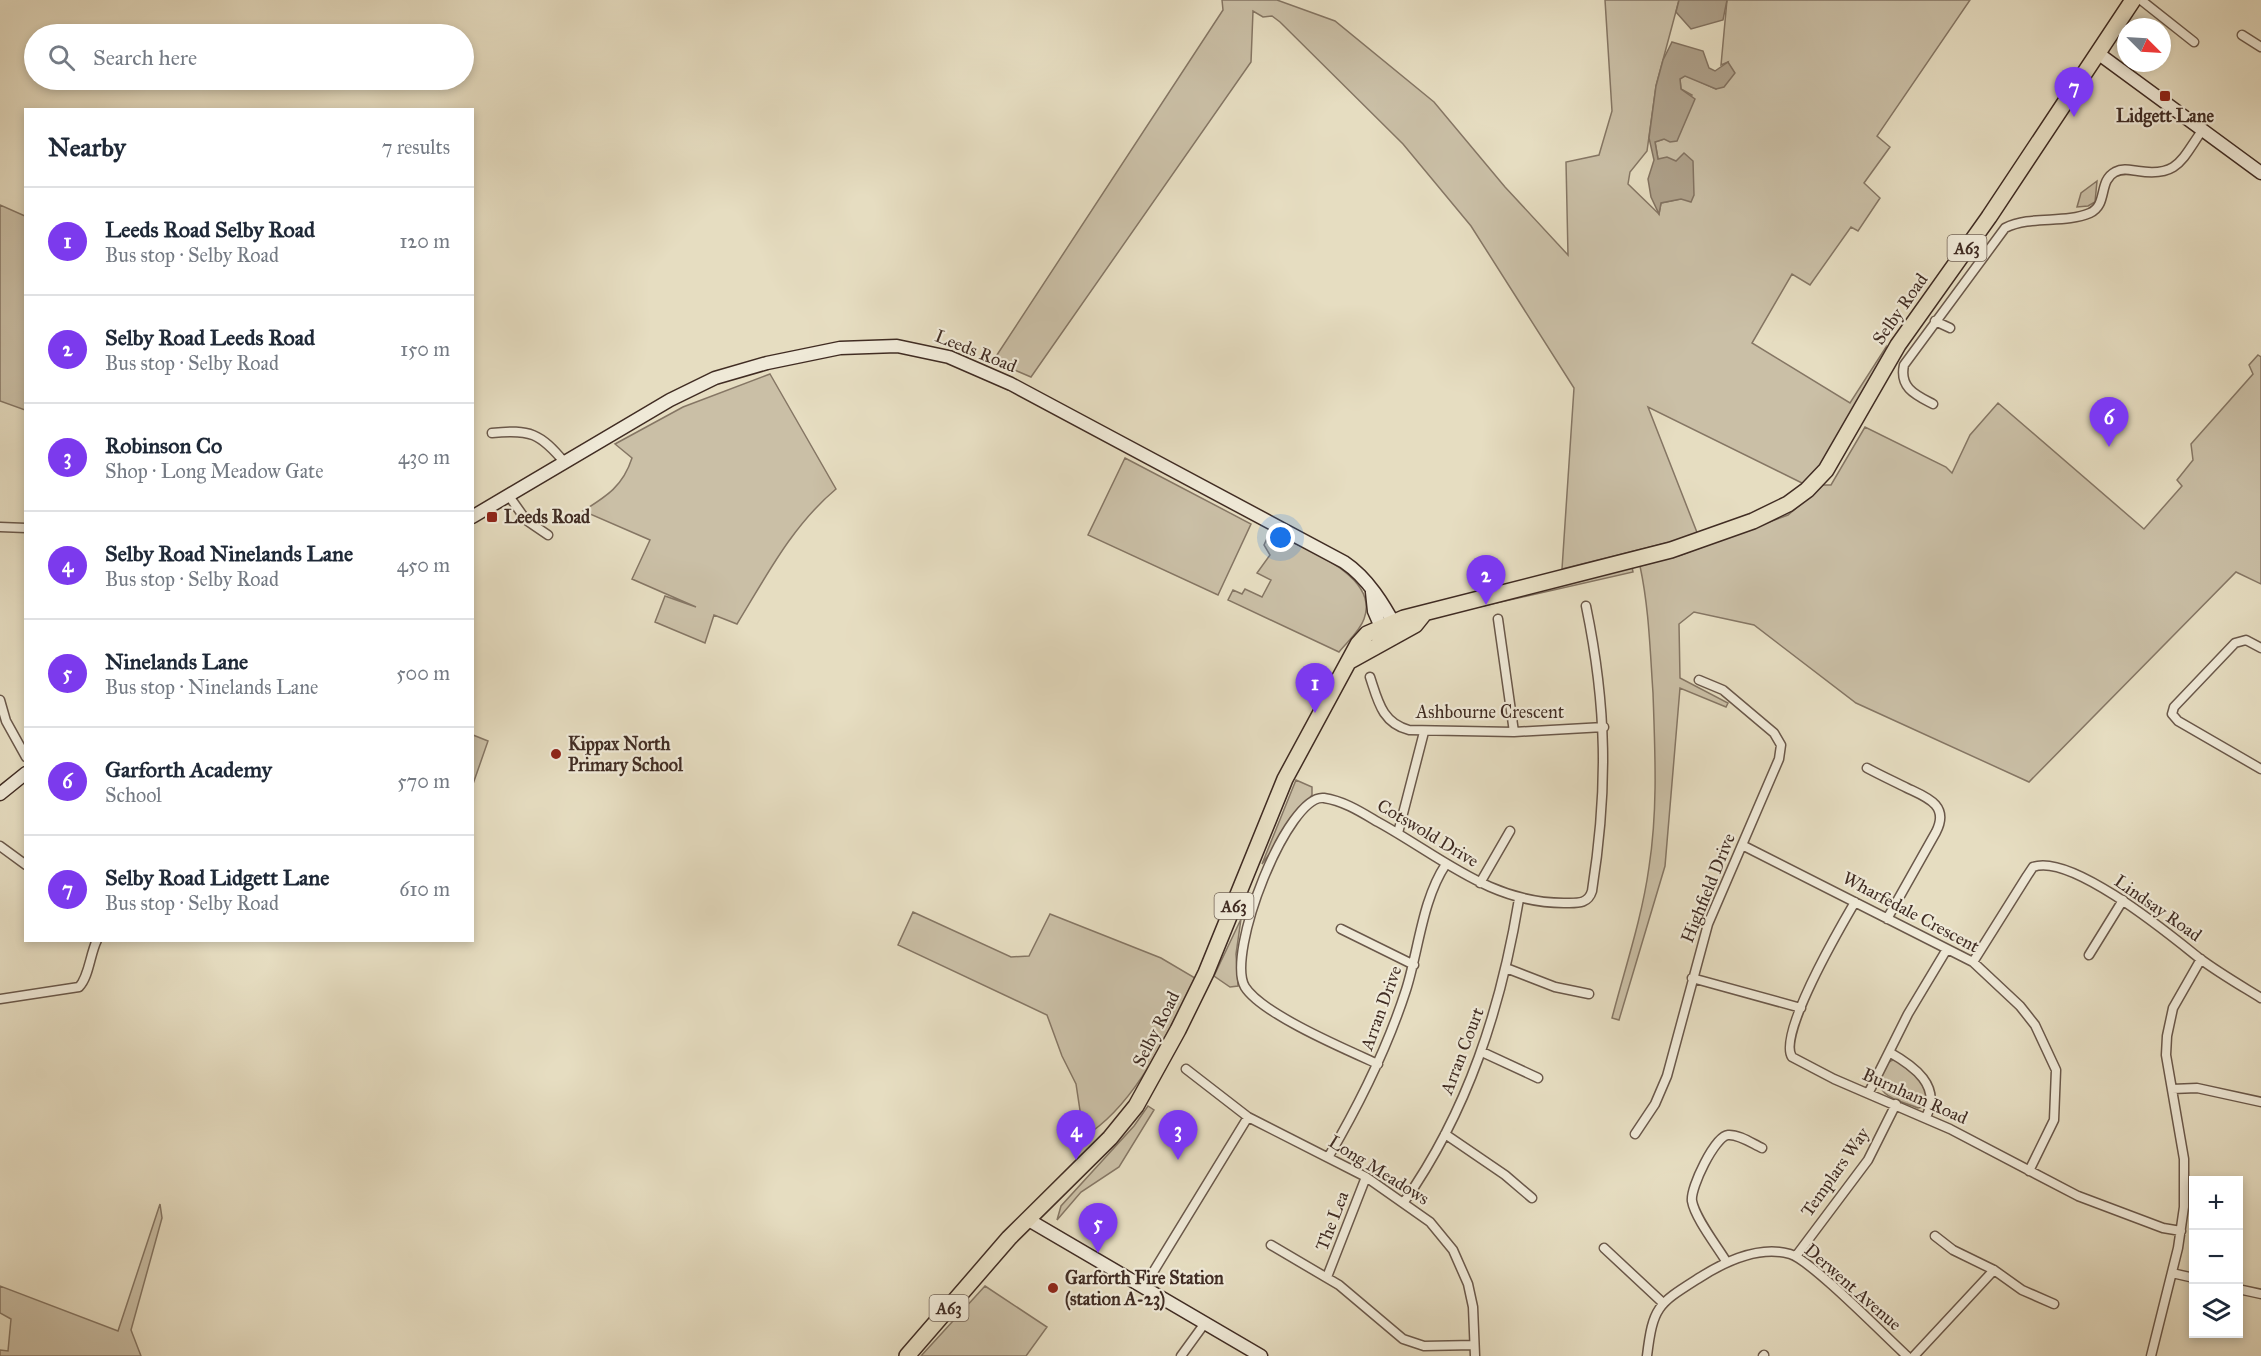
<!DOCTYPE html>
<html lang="en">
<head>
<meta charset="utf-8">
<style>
  body { margin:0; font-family:"IM FELL Great Primer",serif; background:#f6f6f7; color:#1f2937 }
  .controls { position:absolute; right:18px; bottom:18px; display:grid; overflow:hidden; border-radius:0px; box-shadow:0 3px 9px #0003 }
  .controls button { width:54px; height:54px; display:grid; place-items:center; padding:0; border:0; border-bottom:2px solid #e0e1e3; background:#fff; color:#1f2937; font:30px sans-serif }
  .compass { position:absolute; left:2117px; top:18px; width:54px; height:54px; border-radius:50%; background:#fff; box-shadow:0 3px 9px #0003; rotate:114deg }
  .you { position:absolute; left:1281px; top:538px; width:21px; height:21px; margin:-15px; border:4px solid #fff; border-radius:50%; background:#1a73e8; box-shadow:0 0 0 9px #1a73e833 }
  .badge { display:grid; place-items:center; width:39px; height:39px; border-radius:50%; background:#7c3aed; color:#fff; font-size:20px; font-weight:700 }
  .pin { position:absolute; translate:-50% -50px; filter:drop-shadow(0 2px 3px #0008) }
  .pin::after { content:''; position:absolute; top:32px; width:21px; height:18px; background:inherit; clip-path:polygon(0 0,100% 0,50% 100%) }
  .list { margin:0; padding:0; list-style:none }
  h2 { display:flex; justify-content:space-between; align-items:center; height:78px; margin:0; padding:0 24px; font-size:26px }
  h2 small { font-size:20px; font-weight:400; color:#747a83 }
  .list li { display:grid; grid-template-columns:39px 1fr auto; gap:18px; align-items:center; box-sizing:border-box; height:108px; padding:0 24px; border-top:2px solid #e0e1e3 }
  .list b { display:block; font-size:22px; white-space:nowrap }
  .list p { margin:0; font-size:20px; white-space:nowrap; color:#747a83 }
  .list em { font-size:20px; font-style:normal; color:#747a83 }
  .icon { flex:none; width:33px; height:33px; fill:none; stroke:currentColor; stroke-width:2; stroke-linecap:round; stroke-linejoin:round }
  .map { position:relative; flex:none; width:2261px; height:1356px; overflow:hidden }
  .search { position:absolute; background:#fff; box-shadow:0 3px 9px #0003; left:24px; top:24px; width:450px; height:66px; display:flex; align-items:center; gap:15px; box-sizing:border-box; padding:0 21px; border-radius:33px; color:#747a83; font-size:22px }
  .panel { position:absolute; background:#fff; box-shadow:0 3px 9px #0003; left:24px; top:108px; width:450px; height:834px; border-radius:0px }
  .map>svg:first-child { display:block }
  .green { fill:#cabfa6; stroke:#857664; stroke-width:1.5 }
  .water { fill:#aea18b; stroke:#827261; stroke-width:1.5 }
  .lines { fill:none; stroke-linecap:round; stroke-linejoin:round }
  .street-casing { stroke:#6a584a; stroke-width:11 }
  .secondary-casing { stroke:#402c23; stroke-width:15 }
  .highway-casing { stroke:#402c23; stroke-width:18 }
  .street { stroke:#efe9d7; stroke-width:8 }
  .secondary { stroke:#efe9d7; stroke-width:12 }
  .highway { stroke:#e6ddc1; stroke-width:15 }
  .poi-dot { fill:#8f2418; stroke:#efe9d7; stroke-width:2 }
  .labels { text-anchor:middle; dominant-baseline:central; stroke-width:4.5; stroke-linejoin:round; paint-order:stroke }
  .shield { fill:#efe9d7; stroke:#746559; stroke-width:1.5 }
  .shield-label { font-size:16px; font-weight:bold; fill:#402c23 }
  .poi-label { font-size:18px; font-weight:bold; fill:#402c23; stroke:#efe9d7; text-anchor:start }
  .street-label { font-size:18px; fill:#402c23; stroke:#efe9d7 }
</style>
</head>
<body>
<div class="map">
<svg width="2261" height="1356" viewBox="0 0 2261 1356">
  <rect width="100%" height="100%" fill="#e6ddc1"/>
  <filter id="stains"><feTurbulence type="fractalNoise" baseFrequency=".00333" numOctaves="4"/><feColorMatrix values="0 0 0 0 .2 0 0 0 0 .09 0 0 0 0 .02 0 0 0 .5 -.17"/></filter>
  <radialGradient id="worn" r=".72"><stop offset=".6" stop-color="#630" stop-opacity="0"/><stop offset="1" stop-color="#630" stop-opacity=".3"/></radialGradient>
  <path class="green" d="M1222 0H1277L1335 21 1434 102 1505 187 1568 255 1566 162 1599 155 1612 111 1605 0H1679L1656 86 1647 151 1630 172 1628 184 1659 214 1661 203 1681 199 1676 162 1658 159 1655 142 1664 139 1692 95 1681 89 1680 79 1685 75 1716 89 1728 62 1721 65 1727 0H1970L1877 136 1890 147 1864 183 1880 198 1858 231 1851 227 1810 285 1792 274 1752 343 1850 403 1886 347V351L1825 460 1804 484 1648 407 1698 535 1562 569 1574 388 1471 226 1403 144 1280 22 1272 16 1263 17 1253 11 1251 62 1031 377 993 361 1223 10Z
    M2097 181 2095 202 2088 206 2077 207 2081 193Z
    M0 205 25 216V410L0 401Z
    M2258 355 2261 357V584L2236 572 2029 782 1856 703 1754 625 1694 612 1679 624 1680 678 1728 703 1726 707 1680 688 1665 866 1619 1020 1612 1018C1625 968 1642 918 1649 867 1658 809 1655 752 1653 693 1650 650 1649 608 1640 566L1681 555 1788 515 1823 485H1831L1865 427 1946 467 1952 473 1970 435 1998 403 2144 529 2182 486 2177 480 2193 460 2191 444 2253 374 2249 365Z
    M770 374 836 489C792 526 767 575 737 624L714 615 705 643 655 622 665 596 696 607 632 579 650 540 583 511C607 496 623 486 632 458L615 444 683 407Z
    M1125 458 1251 524 1218 595 1088 535Z
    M1270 532C1299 547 1381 574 1364 619 1360 631 1347 642 1339 652L1228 600 1233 590 1242 594 1245 589 1262 597 1271 580 1257 573 1270 555 1264 545Z
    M1632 567 1633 572 1461 611Z
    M473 735 488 741 473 784 472 735Z
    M1296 780 1312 787V795L1262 864Z
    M913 912 1011 957 1029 956 1050 914 1161 958 1195 978C1167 1033 1138 1103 1084 1137L1076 1084 1062 1056 1047 1015 898 945Z
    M1241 919 1236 954 1238 986 1230 987 1214 976Z
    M1896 1059 1920 1080 1929 1098 1924 1107 1918 1108C1899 1100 1871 1097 1883 1071 1886 1064 1888 1061 1896 1059Z
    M1148 1106 1154 1110 1119 1167 1081 1192 1057 1220 1061 1206 1134 1126Z
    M160 1204 162 1218 131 1330 141 1356H0V1350L8 1351 11 1319 0 1313V1286L118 1331Z
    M985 1286 1047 1327 1026 1356H921Z"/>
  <path class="water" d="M1679 0H1727L1723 20 1691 29 1676 12Z
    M1672 42 1703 51 1709 68 1715 71 1728 62 1735 73 1724 87 1716 89 1685 76 1680 79 1681 89 1695 99 1677 141 1670 142 1664 139 1655 142 1658 159 1667 157 1676 161 1684 153 1693 161 1694 195 1691 202 1681 199 1661 203 1659 214 1651 197 1648 179 1654 160 1649 138 1656 86 1663 60Z"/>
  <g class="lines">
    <g class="street-casing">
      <path id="street" d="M2141 0 2194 42
        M2242 35 2261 47
        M1935 321 1950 328
        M1933 404C1916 395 1899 388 1904 365L2005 228C2031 215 2064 224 2090 213 2108 205 2098 181 2115 172 2123 168 2130 170 2138 171 2177 177 2181 161 2201 132
        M492 433C530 429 540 433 565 463
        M509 496 526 520 548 535
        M0 527 26 528
        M1498 619 1514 732
        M2261 648 2246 640 2235 643 2174 707 2172 714 2178 721 2261 769
        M1370 677C1378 701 1382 723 1409 730L1514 732 1604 727
        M0 700 6 721 26 757
        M1867 768C1880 775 1893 781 1907 788 1926 797 1950 805 1936 832L1887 919
        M1398 833 1424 732
        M1742 845 1973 962 2020 1006 2035 1025 2056 1070 2054 1120 2029 1171
        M0 846 26 865
        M1480 883 1510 831
        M1855 902C1841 926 1777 1035 1792 1057L1834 1079 1950 1129 2078 1196 2163 1228 2181 1231
        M1341 929 1414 965
        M2089 955 2123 900
        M1973 962 2027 876 2033 867C2071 853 2169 934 2199 958 2219 973 2240 985 2261 998
        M1506 968 1555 987 1589 994
        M1692 978 1801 1008
        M0 999 79 987C89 977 90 954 97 940
        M1482 1052 1538 1078
        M1889 1052C1914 1066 1942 1086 1926 1117
        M1378 1064C1347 1050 1262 1014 1245 987 1225 954 1288 793 1324 798 1344 801 1361 812 1378 822 1440 856 1491 904 1566 903 1578 903 1588 904 1592 891 1608 789 1607 707 1586 606
        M1186 1069 1248 1117 1366 1177 1430 1222 1453 1250 1468 1284 1473 1307 1475 1356
        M2172 1089 2197 1088 2261 1102
        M1869 1092 1908 1014 1947 949
        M1445 1134 1505 1175 1532 1198
        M1635 1134 1655 1104 1667 1076 1708 924 1779 759 1781 745 1774 733 1723 690 1699 680
        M1329 1156C1360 1103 1387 1049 1406 990 1419 949 1422 900 1446 864
        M1404 1202C1468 1111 1501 1008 1519 899
        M1935 1236 1953 1250 1994 1270 2022 1290 2054 1304
        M1271 1245 1339 1285 1403 1339 1424 1346 1474 1345
        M1604 1248 1663 1303
        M1796 1256 1868 1160 1896 1104
        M1726 1261C1717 1246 1695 1218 1692 1201 1690 1188 1715 1136 1728 1135 1739 1134 1753 1144 1762 1148
        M2172 1273 2194 1278
        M1327 1277 1366 1177
        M1144 1287 1248 1117
        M2238 1289 2261 1294
        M1181 1356 1205 1323
        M1647 1356C1653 1306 1658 1304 1699 1278 1724 1262 1759 1245 1790 1254 1811 1260 1885 1336 1907 1356
        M1763 1356 1764 1355
        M1914 1356 1994 1270
        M2151 1356 2178 1248 2184 1207V1159L2166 1055 2167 1036 2173 1008 2201 959"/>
    </g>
    <g class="secondary-casing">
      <path id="secondary" d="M2099 54 2261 173
        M472 517 670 400 715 378 767 363 840 348 897 346 949 357 1011 384 1344 562C1368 578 1384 605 1397 629
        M1372 592 1374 611 1385 636
        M0 794 26 773
        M1027 1219 1261 1356"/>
    </g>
    <g class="highway-casing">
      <path id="highway" d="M1350 661 1415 625 1423 615
        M907 1356 1009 1238 1110 1138 1136 1106 1178 1030 1206 973 1285 779 1358 644 1367 634 1404 618 1671 550 1753 521 1788 504 1807 490 1826 470 1898 345 1989 217 2133 0"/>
    </g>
    <use href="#street" class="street"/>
    <use href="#secondary" class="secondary"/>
    <use href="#highway" class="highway"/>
  </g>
  <g class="poi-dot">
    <rect x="2159" y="90" width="12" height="12" rx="3"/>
    <rect x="486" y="511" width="12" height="12" rx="3"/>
    <circle cx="556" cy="754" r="6"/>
    <circle cx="1053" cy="1288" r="6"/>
  </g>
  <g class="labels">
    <g class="shield">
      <rect x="1947.5" y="235" width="39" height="26" rx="4.5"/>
      <rect x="1214.5" y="893" width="39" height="26" rx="4.5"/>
      <rect x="929.5" y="1295" width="39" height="26" rx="4.5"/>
    </g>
    <g class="shield-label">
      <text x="1967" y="248">A63</text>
      <text x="1234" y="906">A63</text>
      <text x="949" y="1308">A63</text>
    </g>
    <g class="poi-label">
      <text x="2165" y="116" text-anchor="middle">Lidgett Lane</text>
      <text x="504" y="517">Leeds Road</text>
      <text x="568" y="744">Kippax North<tspan x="568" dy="21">Primary School</tspan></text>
      <text x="1065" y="1278">Garforth Fire Station<tspan x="1065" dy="21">(station A-23)</tspan></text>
    </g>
    <g class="street-label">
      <text transform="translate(1900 309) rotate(-55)">Selby Road</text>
      <text transform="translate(976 351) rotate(22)">Leeds Road</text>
      <text x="1490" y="712">Ashbourne Crescent</text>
      <text transform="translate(1428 833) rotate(31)">Cotswold Drive</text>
      <text transform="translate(1708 888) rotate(-68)">Highfield Drive</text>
      <text transform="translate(2158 908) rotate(35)">Lindsay Road</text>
      <text transform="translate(1911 912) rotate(28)">Wharfedale Crescent</text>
      <text transform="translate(1381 1008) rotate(-70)">Arran Drive</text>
      <text transform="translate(1156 1029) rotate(-63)">Selby Road</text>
      <text transform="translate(1462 1051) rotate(-69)">Arran Court</text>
      <text transform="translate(1915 1096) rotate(24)">Burnham Road</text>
      <text transform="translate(1379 1170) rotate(32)">Long Meadows</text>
      <text transform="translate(1835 1172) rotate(-55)">Templars Way</text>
      <text transform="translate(1332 1221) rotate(-69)">The Lea</text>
      <text transform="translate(1853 1287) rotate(41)">Derwent Avenue</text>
    </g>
  </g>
  <rect width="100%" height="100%" filter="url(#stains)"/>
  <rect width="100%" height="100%" fill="url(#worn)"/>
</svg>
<div class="controls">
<button>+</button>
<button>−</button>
<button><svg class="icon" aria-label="layers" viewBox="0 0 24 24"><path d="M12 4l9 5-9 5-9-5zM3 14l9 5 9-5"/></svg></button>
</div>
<svg class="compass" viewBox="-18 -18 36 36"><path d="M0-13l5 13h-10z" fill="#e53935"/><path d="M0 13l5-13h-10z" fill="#747a83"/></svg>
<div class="you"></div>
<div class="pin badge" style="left:1315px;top:713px">1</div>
<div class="pin badge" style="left:1486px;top:605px">2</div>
<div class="pin badge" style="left:1178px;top:1160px">3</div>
<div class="pin badge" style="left:1076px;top:1160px">4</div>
<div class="pin badge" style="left:1098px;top:1253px">5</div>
<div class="pin badge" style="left:2109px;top:447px">6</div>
<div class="pin badge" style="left:2074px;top:117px">7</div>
<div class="search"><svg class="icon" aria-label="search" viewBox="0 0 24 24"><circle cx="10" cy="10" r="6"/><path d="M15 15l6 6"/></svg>Search here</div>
<section class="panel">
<h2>Nearby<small>7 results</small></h2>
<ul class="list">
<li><span class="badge">1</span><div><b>Leeds Road Selby Road</b><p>Bus stop · Selby Road</p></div><em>120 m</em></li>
<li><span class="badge">2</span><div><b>Selby Road Leeds Road</b><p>Bus stop · Selby Road</p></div><em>150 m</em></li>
<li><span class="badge">3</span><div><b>Robinson Co</b><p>Shop · Long Meadow Gate</p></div><em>430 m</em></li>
<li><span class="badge">4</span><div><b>Selby Road Ninelands Lane</b><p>Bus stop · Selby Road</p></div><em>450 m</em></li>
<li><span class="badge">5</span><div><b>Ninelands Lane</b><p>Bus stop · Ninelands Lane</p></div><em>500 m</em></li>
<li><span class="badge">6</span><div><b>Garforth Academy</b><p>School</p></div><em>570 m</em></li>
<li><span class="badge">7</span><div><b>Selby Road Lidgett Lane</b><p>Bus stop · Selby Road</p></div><em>610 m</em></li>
</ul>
</section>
</div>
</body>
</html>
